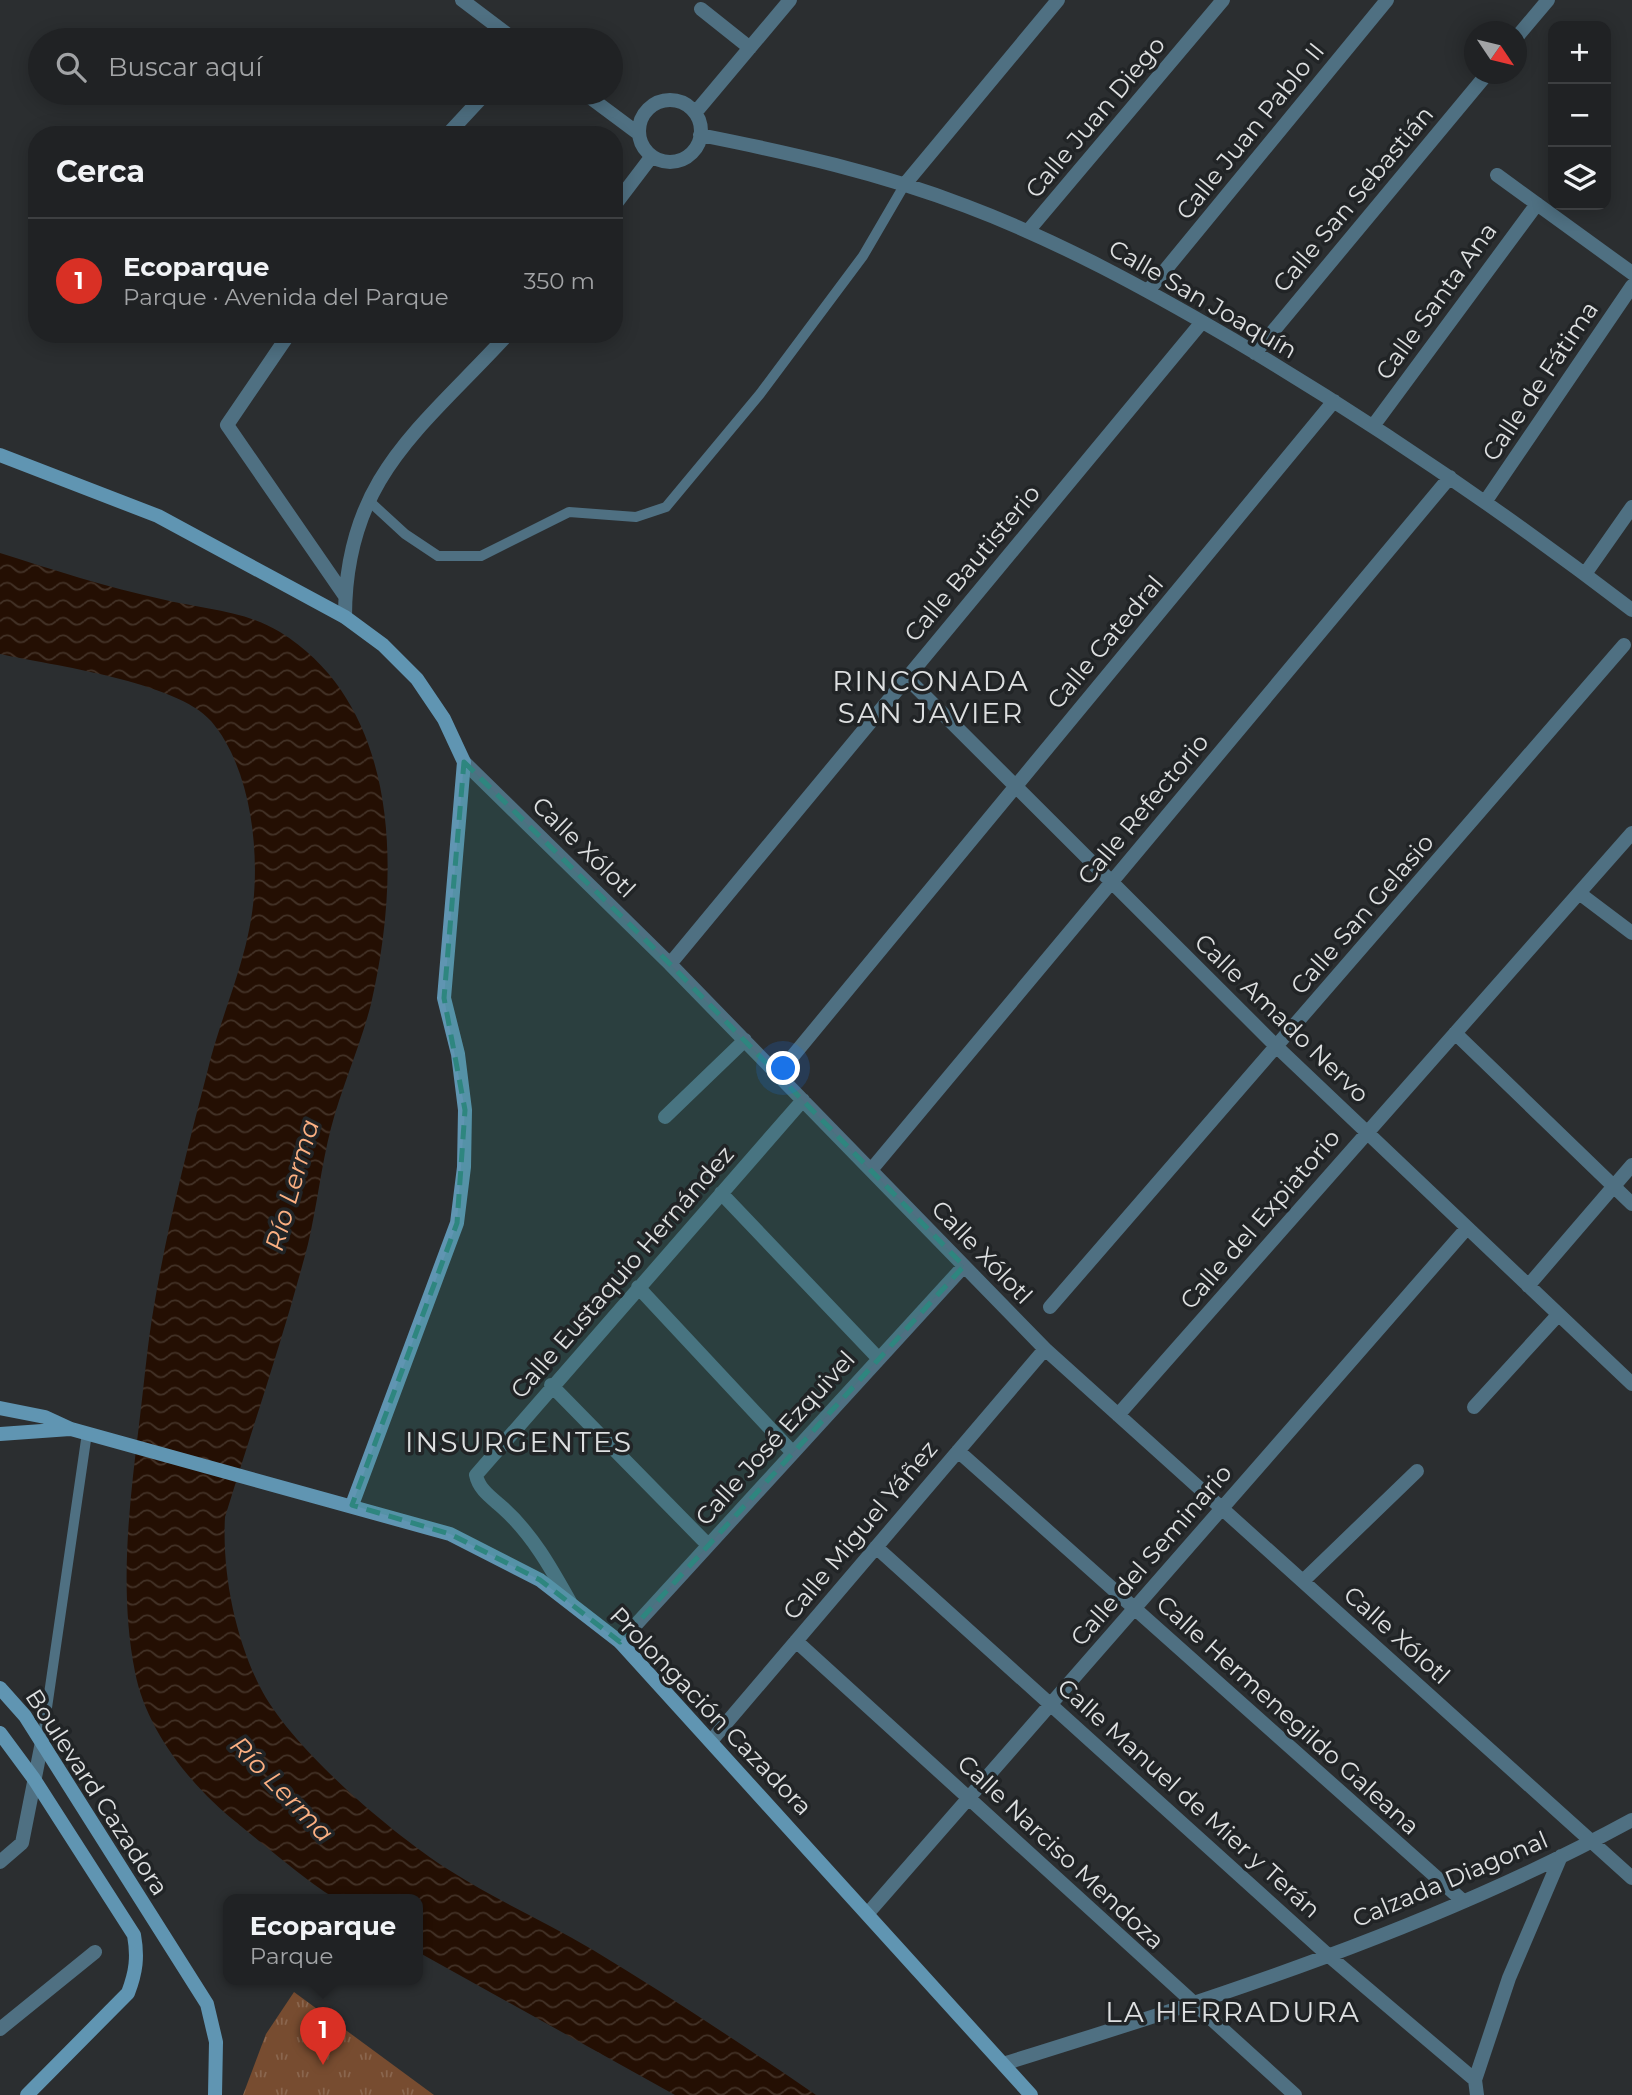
<!DOCTYPE html>
<html lang="es">
<head>
<meta charset="utf-8">
<style>
  body { margin:0; font-family:Montserrat,sans-serif; background:#2d2f31; color:#f1f3f6 }
  .controls { position:absolute; right:21px; top:21px; display:grid; overflow:hidden; border-radius:14px; box-shadow:0 4px 18px #0003 }
  .controls button { width:63px; height:63px; display:grid; place-items:center; padding:0; border:0; border-bottom:2px solid #3d3f41; background:#202224; color:#f1f3f6; font:35px sans-serif }
  .compass { position:absolute; left:1464px; top:21px; width:63px; height:63px; border-radius:50%; background:#202224; box-shadow:0 4px 18px #0003; rotate:125deg }
  .you { position:absolute; left:784px; top:1069px; width:24px; height:24px; margin:-18px; border:5px solid #fff; border-radius:50%; background:#1a73e8; box-shadow:0 0 0 10px #1a73e833 }
  .badge { display:grid; place-items:center; width:46px; height:46px; border-radius:50%; background:#d93025; color:#fff; font-size:23px; font-weight:700 }
  .pin { position:absolute; translate:-50% -58px; filter:drop-shadow(0 2px 4px #0008) }
  .pin::after { content:''; position:absolute; top:37px; width:24px; height:21px; background:inherit; clip-path:polygon(0 0,100% 0,50% 100%) }
  .popup { position:absolute; left:223px; top:1894px; width:200px; height:91px; box-sizing:border-box; display:grid; place-content:center; border-radius:14px; background:#202224; filter:drop-shadow(0 2px 5px #0005); font-size:23px; white-space:nowrap; color:#a2a4a6 }
  .popup b { font-size:26px; color:#f1f3f6 }
  .popup::after { content:''; position:absolute; left:50%; top:100%; margin-left:-14px; border:14px solid transparent; border-top-color:#202224 }
  .list { margin:0; padding:0; list-style:none }
  h2 { display:flex; justify-content:space-between; align-items:center; height:91px; margin:0; padding:0 28px; font-size:30px }
  h2 small { font-size:23px; font-weight:400; color:#a2a4a6 }
  .list li { display:grid; grid-template-columns:46px 1fr auto; gap:21px; align-items:center; box-sizing:border-box; height:126px; padding:0 28px; border-top:2px solid #3d3f41 }
  .list b { display:block; font-size:26px; white-space:nowrap }
  .list p { margin:0; font-size:23px; white-space:nowrap; color:#a2a4a6 }
  .list em { font-size:23px; font-style:normal; color:#a2a4a6 }
  .icon { flex:none; width:38px; height:38px; fill:none; stroke:currentColor; stroke-width:2; stroke-linecap:round; stroke-linejoin:round }
  .map { position:relative; flex:none; width:1632px; height:2095px; overflow:hidden }
  .search { position:absolute; background:#202224; box-shadow:0 4px 18px #0003; left:28px; top:28px; width:595px; height:77px; display:flex; align-items:center; gap:18px; box-sizing:border-box; padding:0 24px; border-radius:38px; color:#a2a4a6; font-size:26px }
  .panel { position:absolute; background:#202224; box-shadow:0 4px 18px #0003; left:28px; top:126px; width:595px; height:217px; border-radius:28px }
  .map>svg:first-child { display:block }
  .park { fill:url(#park-tufts) }
  .water { fill:url(#water-waves) }
  .lines { fill:none; stroke-linecap:round; stroke-linejoin:round }
  .lane { stroke:#4f7082; stroke-width:10 }
  .street { stroke:#4f7082; stroke-width:14 }
  .secondary { stroke:#6095b2; stroke-width:14 }
  .marked { fill:#2e867f; fill-opacity:0.2; stroke:#2e867f; stroke-width:5; stroke-dasharray:14 9; stroke-linejoin:round }
  .labels { text-anchor:middle; dominant-baseline:central; stroke-width:7; stroke-linejoin:round; paint-order:stroke }
  .street-label { font-size:24px; fill:#dee0e1; stroke:#212426 }
  .water-label { font-size:26px; font-style:italic; fill:#fcb082; stroke:#212426 }
  .quarter-label { font-size:28px; letter-spacing:2px; fill:#dee0e1; stroke:#212426 }
</style>
</head>
<body>
<div class="map">
<svg width="1632" height="2095" viewBox="0 0 1632 2095">
  <defs>
    <pattern id="park-tufts" width="24" height="20" patternUnits="userSpaceOnUse" patternTransform="scale(1.75)"><rect width="24" height="20" fill="#774c30"/><path d="M3 7l-1-3M5 7V3M7 7l1-3M15 17l-1-3M17 17v-4M19 17l1-3" fill="none" stroke="#8a664e"/></pattern>
    <pattern id="water-waves" width="16" height="10" patternUnits="userSpaceOnUse" patternTransform="scale(1.75)"><rect width="16" height="10" fill="#240f03"/><path d="M0 5q4-4 8 0t8 0" fill="none" stroke="#433227"/></pattern>
  </defs>
  <rect width="100%" height="100%" fill="#2b2e30"/>
  <path class="park" d="M294 1992 434 2095H243L266 2034Z"/>
  <path class="water" d="M0 553C53 570 107 587 161 599 201 609 244 610 280 632 403 708 400 880 371 1004 360 1047 342 1086 331 1128 321 1167 317 1206 308 1244 284 1336 253 1426 225 1517 222 1573 235 1637 260 1687 290 1747 392 1834 449 1870 496 1900 546 1922 593 1950 669 1996 743 2045 816 2095H675L418 1952V1899C395 1899 359 1904 338 1899 324 1896 252 1835 236 1822 191 1786 146 1730 135 1672 119 1592 129 1506 139 1425 144 1386 147 1346 154 1306 167 1228 187 1150 207 1073 218 1026 238 981 248 935 263 871 255 772 211 721 178 682 51 665 0 654Z"/>
  <g class="lines">
    <path class="lane" d="M368 500 405 534 438 556H481L569 512 636 517 666 507 760 394 863 256 905 184
      M42 1742 87 1433"/>
    <path class="street" d="M462 0 515 40
      M701 9 750 48
      M1516 38 1548 0
      M584 93 639 134
      M639 131a31 31 0 1 1 62 0a31 31 0 1 1-62 0Z
      M695 113 790 0
      M447 135 486 93
      M700 135C791 153 880 173 966 206 1059 241 1146 289 1232 339 1371 421 1504 512 1632 610
      M1497 175 1632 273
      M905 184 1058 0
      M614 206 652 156
      M1028 231 1223 0
      M1148 291 1387 0
      M289 334 227 425 345 596
      M1255 353 1487 74
      M1373 426 1537 204
      M1485 502 1632 286
      M1585 574 1632 507
      M345 617C345 477 422 428 508 334
      M907 678 1277 1047 1632 1384
      M464 762 670 964 1045 1349 1632 1878
      M1579 893 1632 933
      M670 964 1202 322
      M1455 1033 1632 1204
      M778 1074 1334 401
      M665 1117 745 1040
      M871 1170 1450 477
      M721 1193 879 1359
      M1528 1286 1632 1165
      M638 1287 793 1453
      M1050 1307 1624 645
      M551 1385 708 1545
      M1474 1407 1558 1315
      M1118 1415 1632 833
      M958 1451 1463 1901
      M876 1547 1329 1956 1475 2080
      M1303 1581 1417 1471
      M570 1602C551 1568 532 1534 503 1508 492 1498 479 1490 476 1475L803 1100
      M796 1641 1295 2095
      M620 1642 964 1266
      M711 1741 1045 1349
      M0 1862 22 1843 42 1742
      M869 1912 1467 1228
      M0 2029 95 1952
      M1003 2064C1218 1997 1434 1928 1632 1820
      M1477 2095 1475 2080 1509 1978 1561 1856"/>
    <path class="secondary" d="M0 455 158 516 345 617 383 645 417 679 444 719 464 762 444 998 458 1054 465 1110 464 1167 457 1223 352 1505
      M0 1408 45 1417 71 1429 450 1534 540 1580 620 1642 1031 2095
      M0 1434 70 1429
      M0 1688 25 1716 207 2004 216 2042 215 2095
      M0 1733 34 1779 134 1935C138 1957 136 1972 128 1993L27 2095"/>
  </g>
  <path class="marked" d="M464 762 670 964 964 1266 620 1642 540 1580 450 1534 352 1505 457 1223 465 1110 444 998Z"/>
  <g class="labels">
    <g class="street-label">
      <text transform="translate(1095 117) rotate(-50)">Calle Juan Diego</text>
      <text transform="translate(1250 131) rotate(-51)">Calle Juan Pablo II</text>
      <text transform="translate(1353 199) rotate(-50)">Calle San Sebastián</text>
      <text transform="translate(1203 299) rotate(30)">Calle San Joaquín</text>
      <text transform="translate(1436 301) rotate(-54)">Calle Santa Ana</text>
      <text transform="translate(1540 381) rotate(-56)">Calle de Fátima</text>
      <text transform="translate(972 563) rotate(-50)">Calle Bautisterio</text>
      <text transform="translate(1105 642) rotate(-50)">Calle Catedral</text>
      <text transform="translate(1143 809) rotate(-50)">Calle Refectorio</text>
      <text transform="translate(584 847) rotate(44)">Calle Xólotl</text>
      <text transform="translate(1362 914) rotate(-49)">Calle San Gelasio</text>
      <text transform="translate(1282 1018) rotate(44)">Calle Amado Nervo</text>
      <text transform="translate(1260 1219) rotate(-49)">Calle del Expiatorio</text>
      <text transform="translate(982 1252) rotate(46)">Calle Xólotl</text>
      <text transform="translate(622 1272) rotate(-49)">Calle Eustaquio Hernández</text>
      <text transform="translate(775 1438) rotate(-48)">Calle José Ezquivel</text>
      <text transform="translate(860 1530) rotate(-50)">Calle Miguel Yáñez</text>
      <text transform="translate(1151 1555) rotate(-49)">Calle del Seminario</text>
      <text transform="translate(1397 1635) rotate(42)">Calle Xólotl</text>
      <text transform="translate(711 1711) rotate(46)">Prolongación Cazadora</text>
      <text transform="translate(1288 1715) rotate(42)">Calle Hermenegildo Galeana</text>
      <text transform="translate(97 1792) rotate(57)">Boulevard Cazadora</text>
      <text transform="translate(1189 1798) rotate(42)">Calle Manuel de Mier y Terán</text>
      <text transform="translate(1061 1852) rotate(43)">Calle Narciso Mendoza</text>
      <text transform="translate(1450 1879) rotate(-23)">Calzada Diagonal</text>
    </g>
    <g class="water-label">
      <text transform="translate(292 1185) rotate(-74)">Río Lerma</text>
      <text transform="translate(282 1789) rotate(46)">Río Lerma</text>
    </g>
    <g class="quarter-label">
      <text x="931" y="681">RINCONADA<tspan x="931" dy="32">SAN JAVIER</tspan></text>
      <text x="519" y="1442">INSURGENTES</text>
      <text x="1233" y="2012">LA HERRADURA</text>
    </g>
  </g>
</svg>
<div class="controls">
<button>+</button>
<button>−</button>
<button><svg class="icon" aria-label="layers" viewBox="0 0 24 24"><path d="M12 4l9 5-9 5-9-5zM3 14l9 5 9-5"/></svg></button>
</div>
<svg class="compass" viewBox="-18 -18 36 36"><path d="M0-13l5 13h-10z" fill="#e53935"/><path d="M0 13l5-13h-10z" fill="#a2a4a6"/></svg>
<div class="you"></div>
<div class="pin badge" style="left:323px;top:2065px">1</div>
<div class="popup"><b>Ecoparque</b>Parque</div>
<div class="search"><svg class="icon" aria-label="search" viewBox="0 0 24 24"><circle cx="10" cy="10" r="6"/><path d="M15 15l6 6"/></svg>Buscar aquí</div>
<section class="panel">
<h2>Cerca<small></small></h2>
<ul class="list">
<li><span class="badge">1</span><div><b>Ecoparque</b><p>Parque · Avenida del Parque</p></div><em>350 m</em></li>
</ul>
</section>
</div>
</body>
</html>
